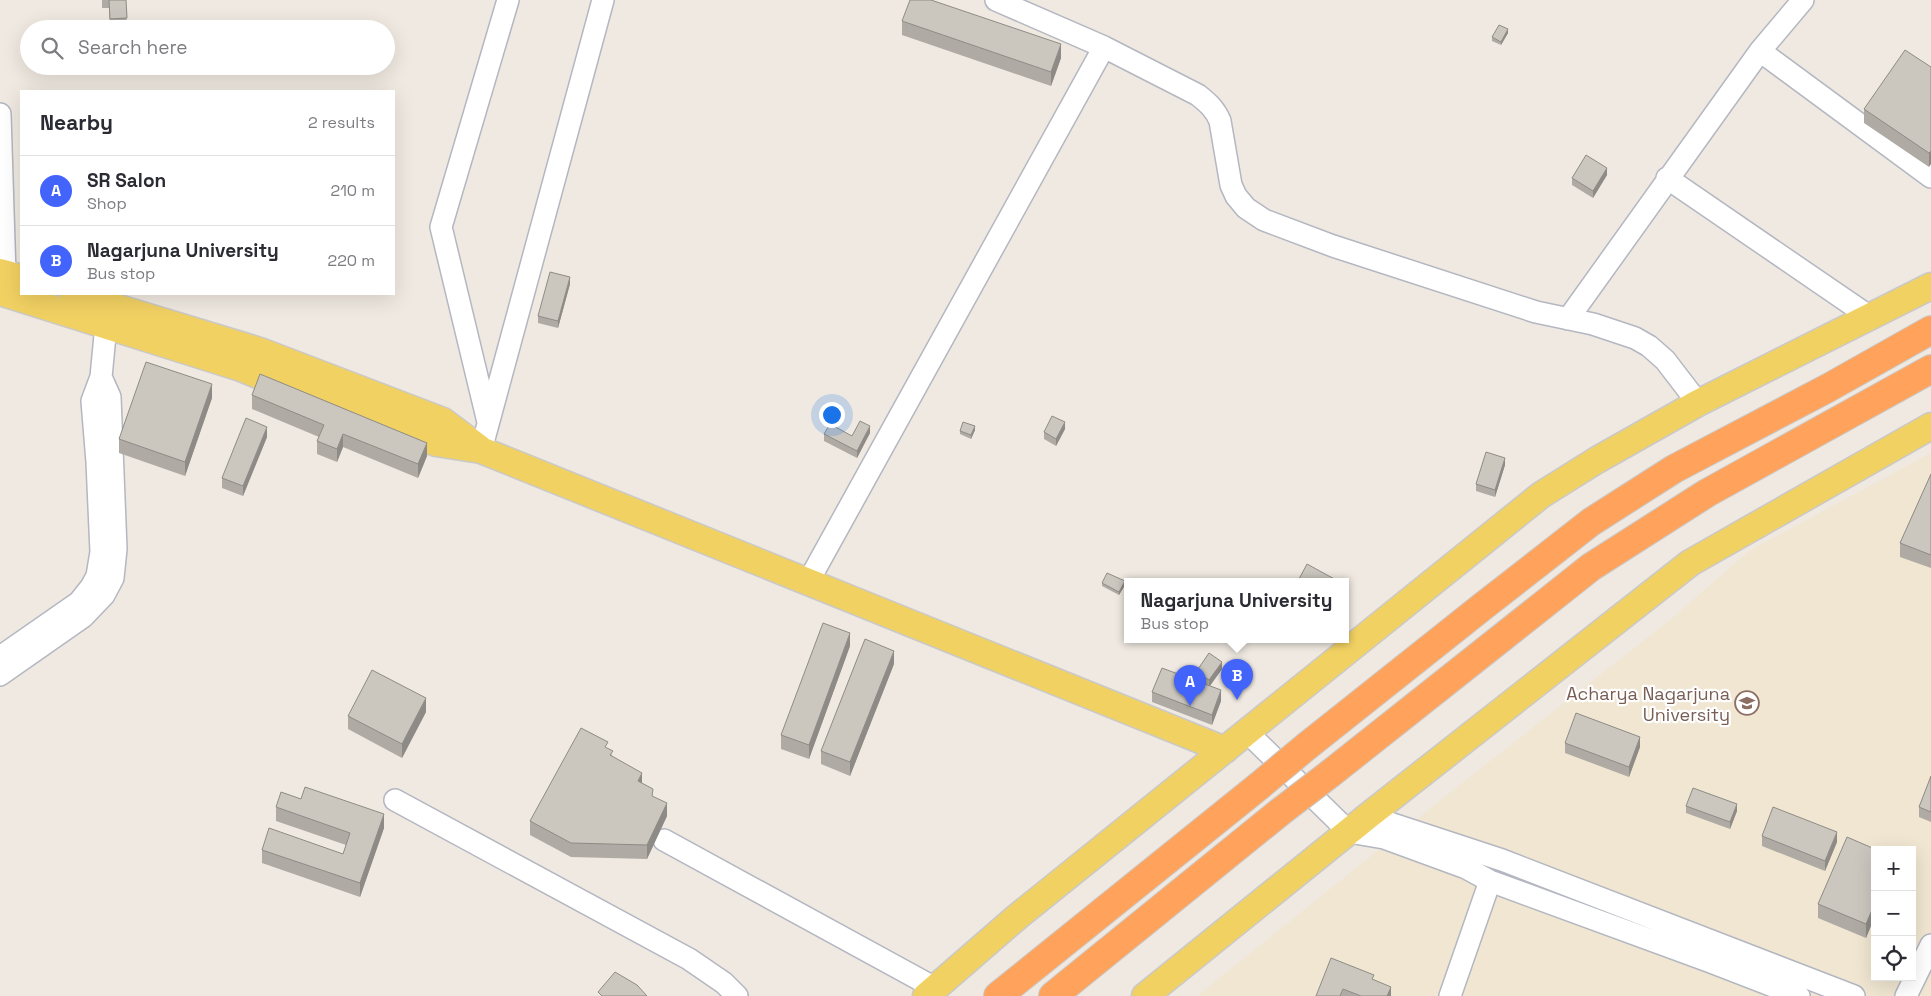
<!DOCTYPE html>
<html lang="en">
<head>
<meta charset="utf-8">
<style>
  body { margin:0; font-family:"Space Grotesk",sans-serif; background:#f2f2f3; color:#2b2b33 }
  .controls { position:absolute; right:15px; bottom:15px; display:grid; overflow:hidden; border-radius:0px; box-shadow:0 5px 20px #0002 }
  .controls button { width:45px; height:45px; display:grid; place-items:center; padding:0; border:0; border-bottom:1px solid #e1e1e2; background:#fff; color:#2b2b33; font:25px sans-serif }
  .you { position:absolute; left:831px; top:414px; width:18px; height:18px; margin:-12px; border:4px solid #fff; border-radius:50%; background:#1a73e8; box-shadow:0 0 0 8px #1a73e833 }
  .badge { display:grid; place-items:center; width:32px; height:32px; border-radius:50%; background:#4264fb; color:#fff; font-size:16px; font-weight:700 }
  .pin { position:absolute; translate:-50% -41px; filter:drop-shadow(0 1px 2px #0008) }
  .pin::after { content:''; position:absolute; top:26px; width:18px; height:15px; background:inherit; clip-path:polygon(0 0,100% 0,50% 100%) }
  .popup { position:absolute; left:1124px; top:578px; width:225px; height:65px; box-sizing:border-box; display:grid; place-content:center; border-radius:0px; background:#fff; filter:drop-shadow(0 1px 4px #0005); font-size:16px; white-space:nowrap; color:#7c7c81 }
  .popup b { font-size:19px; color:#2b2b33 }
  .popup::after { content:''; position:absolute; left:50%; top:100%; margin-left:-10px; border:10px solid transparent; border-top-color:#fff }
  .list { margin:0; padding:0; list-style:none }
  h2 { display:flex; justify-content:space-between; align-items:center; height:65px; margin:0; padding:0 20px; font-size:21px }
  h2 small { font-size:16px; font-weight:400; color:#7c7c81 }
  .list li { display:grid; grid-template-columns:32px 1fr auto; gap:15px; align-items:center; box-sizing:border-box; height:70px; padding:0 20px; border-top:1px solid #e1e1e2 }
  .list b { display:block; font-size:19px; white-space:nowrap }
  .list p { margin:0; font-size:16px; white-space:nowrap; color:#7c7c81 }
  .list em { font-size:16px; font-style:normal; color:#7c7c81 }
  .icon { flex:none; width:28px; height:28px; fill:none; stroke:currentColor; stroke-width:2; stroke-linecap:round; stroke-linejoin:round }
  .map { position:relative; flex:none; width:1931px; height:996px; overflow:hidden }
  .search { position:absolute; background:#fff; box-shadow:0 5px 20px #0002; left:20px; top:20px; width:375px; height:55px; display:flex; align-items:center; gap:12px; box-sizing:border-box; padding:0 18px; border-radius:28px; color:#7c7c81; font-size:19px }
  .panel { position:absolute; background:#fff; box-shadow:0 5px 20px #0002; left:20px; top:90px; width:375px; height:205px; border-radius:0px }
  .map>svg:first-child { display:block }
  .education { fill:#f0e6d1; fill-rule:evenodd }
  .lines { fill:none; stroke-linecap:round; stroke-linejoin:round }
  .minor-casing { stroke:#b4b7c1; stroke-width:24 }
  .major-casing { stroke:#c9c9c9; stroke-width:29 }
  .highway-casing { stroke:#c9c9c9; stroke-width:30 }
  .minor { stroke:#fff; stroke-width:21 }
  .major { stroke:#f2d163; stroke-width:26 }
  .highway { stroke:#ffa35c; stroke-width:28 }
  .highway-bridge-casing { stroke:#c9c9c9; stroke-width:30; stroke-linecap:butt }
  .highway-bridge { stroke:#ffa35c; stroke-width:28 }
  .wall { fill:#afaba4 }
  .shaded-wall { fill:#8e8b86 }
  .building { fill:#cbc7bf; stroke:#8e8b86 }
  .labels { text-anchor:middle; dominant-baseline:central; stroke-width:4.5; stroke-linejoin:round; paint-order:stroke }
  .education-label { font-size:18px; fill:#785e54; stroke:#fff; text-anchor:end }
</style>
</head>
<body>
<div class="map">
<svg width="1931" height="996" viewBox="0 0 1931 996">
  <rect width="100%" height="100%" fill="#efe9e1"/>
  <path class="education" d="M1931 453V996H1197L1457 787 1670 620 1749 551ZM1875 850H1912V977H1875Z"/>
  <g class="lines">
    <g class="minor-casing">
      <path id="minor" d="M996 0 1104 47 1198 95C1208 103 1215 109 1220 121L1231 185 1236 196 1246 208 1264 220 1333 246 1536 312 1593 324 1635 338 1649 346 1665 360 1698 403
        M1760 51 1931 177
        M0 114 5 274
        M1667 178 1870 317
        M1568 319 1760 51 1803 0
        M488 422 441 227 508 0
        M481 450 603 0
        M808 582 1104 47
        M0 657 79 602 91 587 97 576 101 552 97 462 92 401 101 377 106 325
        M0 675 83 617 104 595 113 578 116 549 110 397 101 377
        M1247 732 1349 832 1384 838 1466 868 1490 881 1708 961 1799 996
        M395 800 689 959 724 983 737 996
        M1368 816 1502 860 1854 996
        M664 840 935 988
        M1450 996 1490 881
        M1906 996 1931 945"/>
    </g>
    <g class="major-casing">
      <path id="major" d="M0 272 21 278
        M0 292 241 368 282 385 436 443 481 450 1225 750
        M73 294 260 351 443 421 479 448
        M926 996 1017 917 1541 495 1597 460 1698 403 1931 286
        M1145 996 1368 816 1690 563 1931 426"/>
    </g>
    <g class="highway-casing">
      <path id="highway" d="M1307 746 1482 607 1591 522 1674 469 1828 388 1931 330
        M1331 773 1591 567 1707 493 1931 369
        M998 996 1259 786
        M1053 996 1280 812"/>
    </g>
    <use href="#minor" class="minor"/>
    <use href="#major" class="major"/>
    <use href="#highway" class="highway"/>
    <g class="highway-bridge-casing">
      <path id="highway-bridge" d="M1259 786 1307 746
        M1280 812 1331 773"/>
    </g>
    <use href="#highway-bridge" class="highway-bridge"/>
  </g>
  <path class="wall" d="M102 0H126L127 29H110L109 8H102Z
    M902 21 1061 58 1051 86 902 35Z
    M1508 33 1501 45 1492 41V37Z
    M1931 67 1929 167 1864 123V109Z
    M1607 175 1593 198 1572 185V178Z
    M570 284 558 328 538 323V316Z
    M252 395 427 456 418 478 343 447 337 462 317 454V441L319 437 252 409Z
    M212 398 185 476 119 453V439Z
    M1065 429 1056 446 1044 439V432Z
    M975 430 971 439 960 434V431Z
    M870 433 857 458 824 441V434L852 436Z
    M267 437 243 496 222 488V478Z
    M1505 465 1495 497 1476 491V484Z
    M1931 474V568L1900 557V543Z
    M1102 583 1125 585 1119 595 1102 586Z
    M850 646 809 759 781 749V735Z
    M894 664 850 776 821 764V751Z
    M1222 669 1210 686 1221 701 1212 725 1152 702V692L1204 684 1196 679V672Z
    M426 712 402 758 348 729V716Z
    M1565 743 1640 747 1629 777 1565 753Z
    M608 748 613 757 642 783 667 816 647 859 571 857 530 835V821Z
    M1931 776V822L1919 817V807Z
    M1686 806 1737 811 1730 829 1686 813Z
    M276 807 384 828 360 897 262 863V850L343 854 346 845 276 821Z
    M1762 836 1837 842 1825 871 1762 846Z
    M1875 850V916L1866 938 1818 918V904Z
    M1374 980 1391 996H1316Z"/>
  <path class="shaded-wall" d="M1508 29V33L1501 45V42Z
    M1061 44V58L1051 86V72Z
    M1931 151V164L1929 167V153Z
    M1607 168V175L1593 198V191Z
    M570 277V284L558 328V321Z
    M212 384V398L185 476V462Z
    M1065 422V429L1056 446V439Z
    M870 426V433L857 458V451Z
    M975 426V430L971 439V435Z
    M267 427V437L243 496V486Z
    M343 434V447L337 462V449Z
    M427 443V456L418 478V464Z
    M1505 458V465L1495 497V490Z
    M1125 581V585L1119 595V592Z
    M850 633V646L809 759V745Z
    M894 651V664L850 776V762Z
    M1222 662V669L1209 687V680Z
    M1221 690V701L1212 725V715Z
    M426 698V712L402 758V744Z
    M1640 737V747L1629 777V767Z
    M642 773V786L638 781Z
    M667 803V816L647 859V845Z
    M1737 804V811L1730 829V822Z
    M384 814V828L360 897V883Z
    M1837 832V842L1825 871V861Z
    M1875 903V916L1866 938V924Z
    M1391 987V996H1387Z"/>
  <path class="building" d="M109 0H126L127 18 110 19Z
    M910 0H931L1061 44 1051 72 902 21Z
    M1499 25 1508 29 1501 42 1492 37Z
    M1905 50 1931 67V151L1929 153 1864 109Z
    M1586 155 1607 168 1593 191 1572 178Z
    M550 272 570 277 558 321 538 316Z
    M146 362 212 384 185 462 119 439Z
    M260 374 427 443 418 464 343 434 337 449 317 441 324 425 252 395Z
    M1052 416 1065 422 1056 439 1044 432Z
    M246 418 267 427 243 486 222 478Z
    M860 421 870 426 857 451 824 434 830 424 852 436Z
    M963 422 975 426 971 435 960 431Z
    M1486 452 1505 458 1495 490 1476 484Z
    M1931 474V555L1900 543Z
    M1307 564 1338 581H1298Z
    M1107 573 1125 581 1119 592 1102 583Z
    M823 623 850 633 809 745 781 735Z
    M865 639 894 651 850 762 821 751Z
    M1209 653 1222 662 1209 680 1196 672Z
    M1162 668 1221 690 1212 715 1152 692Z
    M372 670 426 698 402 744 348 716Z
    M1576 713 1640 737 1629 767 1565 743Z
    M581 728 608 742 605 747 613 751 610 755 642 773 638 781 653 789 652 796 667 803 647 845 571 843 530 821Z
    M1931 776V812L1919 807Z
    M305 787 384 814 360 883 262 850 269 828 343 854 350 833 276 807 281 792 301 799Z
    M1693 788 1737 804 1730 822 1686 806Z
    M1773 807 1837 832 1825 861 1762 836Z
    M1847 837 1877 850H1875V903L1866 924 1818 904Z
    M1331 958 1374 975 1372 979 1391 987 1387 996H1361L1343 989 1340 996H1316Z
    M615 972 637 985 647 996H602L598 992Z"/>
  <defs>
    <g id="university-ring" transform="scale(1.25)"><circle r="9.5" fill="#fff" stroke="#8d6e63" stroke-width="1.5"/><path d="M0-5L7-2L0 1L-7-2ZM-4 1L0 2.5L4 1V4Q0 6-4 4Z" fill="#8d6e63"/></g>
  </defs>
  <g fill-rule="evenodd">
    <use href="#university-ring" x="1747" y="703"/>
  </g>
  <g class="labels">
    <g class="education-label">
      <text x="1730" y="693">Acharya Nagarjuna<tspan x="1730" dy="21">University</tspan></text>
    </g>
  </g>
</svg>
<div class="controls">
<button>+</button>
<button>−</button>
<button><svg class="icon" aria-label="locate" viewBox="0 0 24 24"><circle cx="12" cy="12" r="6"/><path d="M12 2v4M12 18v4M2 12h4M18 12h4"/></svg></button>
</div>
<div class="you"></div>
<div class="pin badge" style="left:1190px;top:706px">A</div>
<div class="pin badge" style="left:1237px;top:700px">B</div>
<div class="popup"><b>Nagarjuna University</b>Bus stop</div>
<div class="search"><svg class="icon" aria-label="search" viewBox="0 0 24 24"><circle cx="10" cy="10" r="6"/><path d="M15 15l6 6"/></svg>Search here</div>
<section class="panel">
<h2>Nearby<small>2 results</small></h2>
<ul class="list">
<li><span class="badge">A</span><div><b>SR Salon</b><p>Shop</p></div><em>210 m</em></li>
<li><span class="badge">B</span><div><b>Nagarjuna University</b><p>Bus stop</p></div><em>220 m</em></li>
</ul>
</section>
</div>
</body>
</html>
